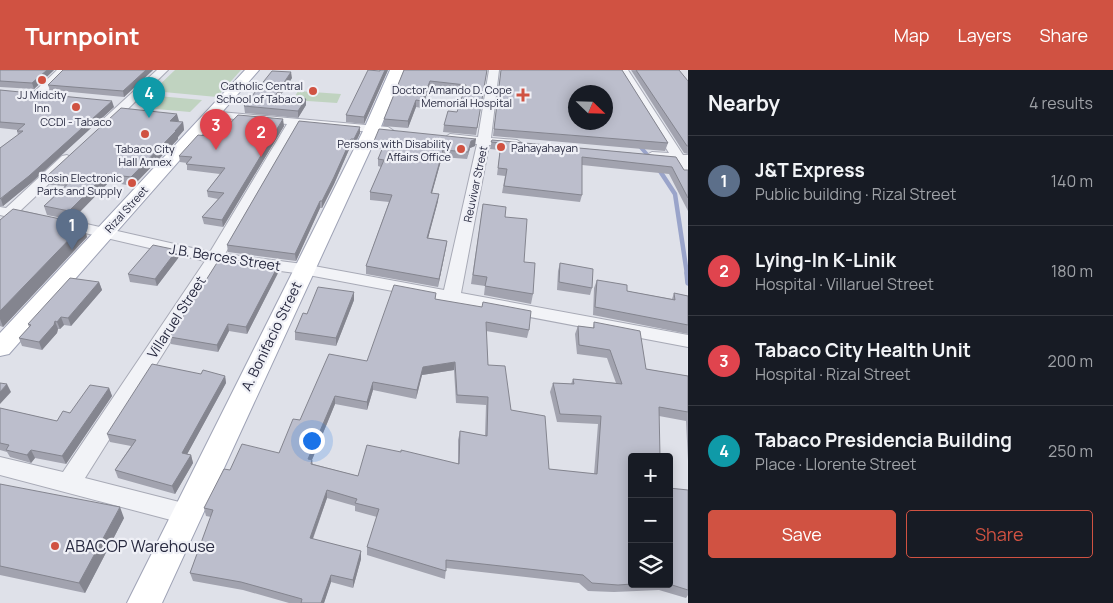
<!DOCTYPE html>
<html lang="en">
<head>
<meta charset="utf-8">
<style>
  body { margin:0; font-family:Manrope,sans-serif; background:#242831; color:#f1f3f6 }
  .controls { position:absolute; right:15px; bottom:15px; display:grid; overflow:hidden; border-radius:5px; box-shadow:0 2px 12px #0003 }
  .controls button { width:45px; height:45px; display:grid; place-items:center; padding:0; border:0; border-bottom:1px solid #363941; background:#171b24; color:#f1f3f6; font:25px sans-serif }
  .compass { position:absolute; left:568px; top:15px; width:45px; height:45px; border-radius:50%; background:#171b24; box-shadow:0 2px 12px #0003; rotate:113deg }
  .you { position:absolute; left:311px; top:370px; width:18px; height:18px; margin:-12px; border:4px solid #fff; border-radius:50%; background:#1a73e8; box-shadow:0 0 0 8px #1a73e833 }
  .badge { display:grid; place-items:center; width:32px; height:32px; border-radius:50%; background:#d05242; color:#fff; font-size:16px; font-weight:700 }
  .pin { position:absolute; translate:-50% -41px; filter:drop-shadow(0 1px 2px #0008) }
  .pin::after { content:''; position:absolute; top:26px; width:18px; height:15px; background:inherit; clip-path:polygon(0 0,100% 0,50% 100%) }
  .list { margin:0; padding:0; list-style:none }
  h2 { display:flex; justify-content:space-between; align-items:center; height:65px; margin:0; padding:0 20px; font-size:21px }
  h2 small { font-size:16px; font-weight:400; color:#9ea1a6 }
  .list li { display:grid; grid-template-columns:32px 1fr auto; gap:15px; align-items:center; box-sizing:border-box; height:90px; padding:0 20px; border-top:1px solid #363941 }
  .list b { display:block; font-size:19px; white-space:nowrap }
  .list p { margin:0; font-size:16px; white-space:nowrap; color:#9ea1a6 }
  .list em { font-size:16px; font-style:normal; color:#9ea1a6 }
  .actions { display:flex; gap:10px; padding:15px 20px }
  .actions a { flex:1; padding:11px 0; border:1px solid #d05242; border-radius:5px; text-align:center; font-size:18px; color:#d05242 }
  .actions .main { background:#d05242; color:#fff }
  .icon { flex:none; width:28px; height:28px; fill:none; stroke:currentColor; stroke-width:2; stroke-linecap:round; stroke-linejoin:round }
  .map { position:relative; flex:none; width:688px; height:533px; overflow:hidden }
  header { display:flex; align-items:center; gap:30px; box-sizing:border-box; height:70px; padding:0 25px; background:#d05242; color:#fff }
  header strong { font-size:24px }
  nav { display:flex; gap:28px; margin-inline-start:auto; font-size:18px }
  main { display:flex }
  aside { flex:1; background:#171b24 }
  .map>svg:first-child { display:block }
  .green { fill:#c0d3c0 }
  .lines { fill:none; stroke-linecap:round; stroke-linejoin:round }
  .stream-far2 { stroke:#9aa4ca; stroke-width:4 }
  .stream-far1 { stroke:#9aa4ca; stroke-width:4.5 }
  .stream { stroke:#9aa4ca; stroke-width:5.5 }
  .minor-casing { stroke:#a8aab6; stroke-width:2 }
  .major-casing { stroke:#9ea2b5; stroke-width:2 }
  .minor { fill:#f2f3f7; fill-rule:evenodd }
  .major { fill:#fff; fill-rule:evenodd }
  .wall { fill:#a2a3af; fill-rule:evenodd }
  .shaded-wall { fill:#84858f }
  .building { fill:#bcbecc; stroke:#84858f; fill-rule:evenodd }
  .poi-dot { fill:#d05242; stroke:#eff0f6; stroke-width:2 }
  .labels { text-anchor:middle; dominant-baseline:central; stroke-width:4.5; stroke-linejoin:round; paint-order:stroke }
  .far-poi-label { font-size:11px; fill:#282a40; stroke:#eff0f6; text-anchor:end }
  .far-street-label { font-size:11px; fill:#282a40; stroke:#eff0f6 }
  .street-label { font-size:14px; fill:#282a40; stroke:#eff0f6 }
  .near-poi-label { font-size:16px; fill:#282a40; stroke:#eff0f6; text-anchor:start }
</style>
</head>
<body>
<header>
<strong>Turnpoint</strong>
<nav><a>Map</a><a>Layers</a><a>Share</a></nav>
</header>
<main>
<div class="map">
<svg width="688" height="533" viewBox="0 0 688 533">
  <rect width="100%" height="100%" fill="#dfe1e9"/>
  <path class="green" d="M175 0H241L217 27 153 21Z
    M298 21 341 24 337 33 293 30Z
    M158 26 202 30 190 42 145 38Z"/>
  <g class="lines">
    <path class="stream-far2" d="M637 73 651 89"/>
    <path class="stream-far1" d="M658 98 675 124 687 204"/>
    <path class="stream" d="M687 203 688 213"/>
    <g class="minor-casing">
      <path id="minor" d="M57 0H68L41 27H33L31 25 33 23Z
        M157 0H168L108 58H100L98 55 100 52Z
        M489 0H499L491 68 517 70 523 74 517 78 489 75 461 223 688 265V277L303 204 220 193 85 408 195 436 198 443 195 450 186 454 0 405V387L63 402 205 191 55 156 52 153 55 150 60 148 210 182 287 54 213 47 209 45 207 43 209 41 388 57 394 61 392 64 298 55 225 184 303 194 444 220 477 74 450 72 444 68 450 64 478 67Z
        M618 0H628L683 85H688V107L683 106 674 92 652 90 645 86 652 82 669 83Z
        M67 85 74 89 72 92 20 141 38 145 41 148 38 151 33 153 0 145V137L6 138 62 86Z"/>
    </g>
    <g class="major-casing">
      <path id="major" d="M245 0H259L9 284 0 286V263Z
        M390 0H404L380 59 162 533H127L364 59Z"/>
    </g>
    <use href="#minor" class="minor"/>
    <use href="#major" class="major"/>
  </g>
  <path class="wall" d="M0 0H54L34 19 0 17Z
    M63 0H153L124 27 50 20 48 15Z
    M380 0H388L364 54 346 52V45Z
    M404 0H487L476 65 443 62 444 55 457 42 464 21 429 18 422 38 416 37 408 58 383 56 384 49Z
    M501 0H622L668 73 665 81 493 66Z
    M631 0H636L688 11V84L684 83Z
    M292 8 280 26 306 35 298 48 245 43 244 36Z
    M0 20 114 37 31 113 3 136H0V78L18 65 17 61 18 60 0 58Z
    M299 51 360 63 354 76 351 75 334 114 322 138H320L296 191 228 182 227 175Z
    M178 52H183L184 60 178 67V69L133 116 109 112 72 150 47 145 44 136 65 116 50 115 47 106Z
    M284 56 223 157 204 154 202 147 218 129 208 127 207 121 220 104 187 100V93L180 92 179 86 217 67Z
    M492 70 676 87 684 100H688V141L669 104 582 95V125L580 132 502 123 505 106 497 105 500 80 490 79Z
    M374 71 475 76 470 78 467 89 442 87 432 123 438 131 428 168 447 171 438 217 366 204V196L389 132 370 130V122L381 97 378 96V89L383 79 374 78Z
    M483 134 505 147 524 192 533 224 531 234 484 225 485 216 471 214Z
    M0 150 87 167 3 257 0 256Z
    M177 180 179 187 157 216 130 212 128 204Z
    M560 193 592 218 590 225 557 220 558 201Z
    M278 196V203L247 264 229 261 218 282 171 274 170 267Z
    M597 210 627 221 672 229 674 223 688 226V264L593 245 594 218Z
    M99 212 102 220 71 256 64 255 60 259H58L57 263 42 280 22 276 19 268 29 257 28 254Z
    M436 223 435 229 529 260 527 268 486 261 488 295 511 340 549 399 594 404 598 354 557 352 550 322 553 313 571 314 573 309 616 313 607 288 577 284 575 264 578 256 593 258 594 252 646 299 688 306V391L686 351 659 346 632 514H669L688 420V525L686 528 659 520 614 522 588 521 579 513 446 498 445 509 367 485V477L377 447 355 441V436L327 428 313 469 361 481V489L353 518 331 512 324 533H289L243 520 193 511 190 503 211 447 206 446 204 438 230 400 279 383 300 350 367 291ZM454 300 456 333 486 335 485 366 460 361 458 370V394L358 406 313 394 312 390 335 334 367 340 373 320 416 329 422 305Z
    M354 230 336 276 295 270V262L307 244Z
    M201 304 225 306 226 313 187 384 191 385 193 393 175 424 118 408 115 400 131 376 110 372 107 364Z
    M109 318 112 326 66 394 35 388 31 393 10 387 7 382 0 380V338L57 351Z
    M0 414 124 448 85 523 0 505Z"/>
  <path class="shaded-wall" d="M47 0H54L34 19 32 13Z
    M146 0H153L124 27 123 21Z
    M385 0H388L364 54V47Z
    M291 2 292 8 276 32 275 26Z
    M430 11 429 18 422 38V31Z
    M306 29V35L298 48V41Z
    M416 30V37L408 58V51Z
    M112 31 114 37 31 113 3 136 1 129Z
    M177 44 179 51H170Z
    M283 49 284 56 223 157 222 150Z
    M183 52 184 60 178 67V69L133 116 131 107Z
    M360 57V63L354 76V69Z
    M351 69V75L334 114 322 138V131Z
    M476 69 475 76 470 78 467 89 471 71Z
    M443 80 442 87 430 130 431 123Z
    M106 104 109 112 72 150 69 141Z
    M439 124 438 131 426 176 427 168Z
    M320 131V138L296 191 295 184Z
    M84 154 87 167 3 257 0 249V241Z
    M447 171 446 178 438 217 439 209Z
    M177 180 179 187 157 216 155 209Z
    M278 196V203L247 264 246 257Z
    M99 212 102 220 71 256 68 248Z
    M354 222V230L336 276V268Z
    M61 247 64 255 60 259 57 252Z
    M55 251 58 259 57 263 42 280 39 272Z
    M228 254 229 261 218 282 217 275Z
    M455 292 454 300 422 305 416 329 417 320 423 297Z
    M225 306 226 313 184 390 182 383Z
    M373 312V320L367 340V332Z
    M7 314 11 322 0 334V322Z
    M109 318 112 326 66 394 62 386Z
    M335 326V334L309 397 308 389Z
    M31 380 35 388 31 393 27 385Z
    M191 385 193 393 175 424 172 416Z
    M327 420V428L310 476V468Z
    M120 437 124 448 85 523 79 513Z
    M361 481V489L353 518V510Z
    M331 505V512L324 533H321Z"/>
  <path class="building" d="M0 0H47L32 13 0 11Z
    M63 0H146L123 21 48 15Z
    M368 0 380 1V0H385L364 47 346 45Z
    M404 0H487L477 58 444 55 448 41 457 42 466 15 430 11 422 31 416 30 408 51 384 49Z
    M501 0H622L668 73 494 59ZM576 22H606V52H576Z
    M636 0H679L688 11V76H687Z
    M272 1 291 2 275 26 306 29 298 41 244 36Z
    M0 20 112 31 29 106 0 129V78L23 61H17L25 54 0 52Z
    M121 38 177 44 170 51 183 52 175 61H176L131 107 106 104 69 141 44 136 73 109 47 106Z
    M238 45 283 49 222 150 202 147 224 123 207 121 225 98 186 94 192 87 179 86 198 65 217 67Z
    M299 51 360 57 354 69H351L334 107 322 131H320L295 184 227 175Z
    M379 59 476 69 471 71 468 82 443 80 431 123 439 124 427 168 447 171 439 209 366 196 392 125 370 122 384 90 378 89 385 72 374 71Z
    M492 70 676 87 684 100H688V128L672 97 582 87V125L504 116 507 99 498 98 501 73 491 72Z
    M483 134 506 137 505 147 527 149 524 192 535 193 533 224 485 216 487 207 473 205Z
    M13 139 84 154 0 241V150Z
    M153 175 177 180 155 209 128 204Z
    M220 188 278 196 246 257 228 254 217 275 170 267Z
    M560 193 593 199 592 218 559 212Z
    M70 208 99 212 68 248 61 247 57 252 55 251 54 255 39 272 19 268 31 255 28 254Z
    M597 210 627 215V221L675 230 674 223 688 226V255L595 237Z
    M394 215 436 223 435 229 482 237 483 232 531 241 529 260 486 252 488 295 505 296 511 340 545 346 549 399 597 404 601 346 560 344 553 313 574 314 573 309 622 314 610 280 579 275 578 256 594 258V252L640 261 646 299 688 306V342L659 337 660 387H632V514L618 515 592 513 583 505 446 490V501L367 477 379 439 355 433 357 429 327 420 310 468 361 481 353 510 331 505 321 533H301L302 529 241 512 190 503 213 440 204 438 224 399 230 400 242 374 279 383 293 349 300 350 329 284 367 291ZM455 292 457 325 488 327 487 366 460 361 459 394 401 380V382L367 375 358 406 311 394 312 390 308 389 335 326 367 332 373 312 417 320 423 297Z
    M318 217 354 222 336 268 295 262 303 243 307 244Z
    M152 294 201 304 203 300 225 306 182 383 191 385 172 416 115 400 136 370 107 364Z
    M0 313 7 314 0 322Z
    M90 315 109 318 62 386 31 380 27 385 6 380 9 375 0 373V338L57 351 63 341 70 343Z
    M0 414 120 437 79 513 0 496Z
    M669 418 688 420V520L669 514Z"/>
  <g class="poi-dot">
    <circle cx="42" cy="10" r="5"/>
    <circle cx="313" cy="21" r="5"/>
    <path d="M520.5 17.5h5v5h5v5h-5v5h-5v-5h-5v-5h5z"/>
    <circle cx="76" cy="37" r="5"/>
    <circle cx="145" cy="64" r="5"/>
    <circle cx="501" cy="77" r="5"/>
    <circle cx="461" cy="79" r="5"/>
    <circle cx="132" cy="113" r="5"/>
    <circle cx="55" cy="476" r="5"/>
  </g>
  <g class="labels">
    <g class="far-poi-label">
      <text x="303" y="15">Catholic Central<tspan x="303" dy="13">School of Tabaco</tspan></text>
      <text x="512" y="19">Doctor Amando D. Cope<tspan x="512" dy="13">Memorial Hospital</tspan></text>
      <text x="42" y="24" text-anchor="middle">JJ Midcity<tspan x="42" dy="13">Inn</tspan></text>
      <text x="76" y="51" text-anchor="middle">CCDI - Tabaco</text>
      <text x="451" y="73">Persons with Disability<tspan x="451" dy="13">Affairs Office</tspan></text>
      <text x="511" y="77" text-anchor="start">Pahayahayan</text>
      <text x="145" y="78" text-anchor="middle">Tabaco City<tspan x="145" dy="13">Hall Annex</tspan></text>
      <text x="122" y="107">Rosin Electronic<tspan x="122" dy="13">Parts and Supply</tspan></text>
    </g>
    <g class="far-street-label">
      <text transform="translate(475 114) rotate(-78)">Reuvivar Street</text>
      <text transform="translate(126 139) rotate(-48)">Rizal Street</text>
    </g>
    <g class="street-label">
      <text transform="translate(225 187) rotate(9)">J.B. Berces Street</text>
      <text transform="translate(176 247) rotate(-57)">Villaruel Street</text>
      <text transform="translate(271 266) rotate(-64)">A. Bonifacio Street</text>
    </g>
    <g class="near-poi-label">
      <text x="65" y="476">ABACOP Warehouse</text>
    </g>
  </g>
</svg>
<div class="controls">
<button>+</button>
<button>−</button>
<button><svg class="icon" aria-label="layers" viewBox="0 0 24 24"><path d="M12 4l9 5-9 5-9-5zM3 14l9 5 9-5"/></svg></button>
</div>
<svg class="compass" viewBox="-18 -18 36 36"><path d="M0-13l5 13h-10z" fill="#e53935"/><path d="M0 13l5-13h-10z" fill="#9ea1a6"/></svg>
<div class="you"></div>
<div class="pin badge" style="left:72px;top:180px;background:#5c6f8a">1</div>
<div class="pin badge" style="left:261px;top:87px;background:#e0444e">2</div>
<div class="pin badge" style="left:216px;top:80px;background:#e0444e">3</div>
<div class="pin badge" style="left:149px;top:48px;background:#0f9aa8">4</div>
</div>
<aside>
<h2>Nearby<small>4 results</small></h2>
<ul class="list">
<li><span class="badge" style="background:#5c6f8a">1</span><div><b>J&amp;T Express</b><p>Public building · Rizal Street</p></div><em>140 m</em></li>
<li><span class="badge" style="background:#e0444e">2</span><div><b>Lying-In K-Linik</b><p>Hospital · Villaruel Street</p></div><em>180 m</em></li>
<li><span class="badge" style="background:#e0444e">3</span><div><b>Tabaco City Health Unit</b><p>Hospital · Rizal Street</p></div><em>200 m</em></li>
<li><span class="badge" style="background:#0f9aa8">4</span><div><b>Tabaco Presidencia Building</b><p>Place · Llorente Street</p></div><em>250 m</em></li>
</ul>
<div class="actions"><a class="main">Save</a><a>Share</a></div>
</aside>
</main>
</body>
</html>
